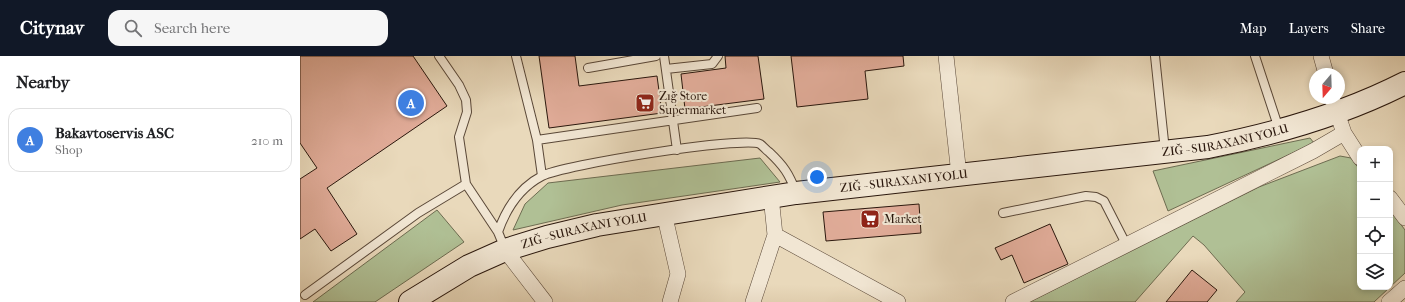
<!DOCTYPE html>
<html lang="en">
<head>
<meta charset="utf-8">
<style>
  body { margin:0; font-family:"IM FELL French Canon",serif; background:#f6f6f6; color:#202124 }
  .controls { position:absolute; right:12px; bottom:12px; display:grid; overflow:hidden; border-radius:8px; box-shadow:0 2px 6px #0003 }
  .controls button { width:36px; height:36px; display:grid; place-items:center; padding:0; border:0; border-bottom:1px solid #e0e0e0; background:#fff; color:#202124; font:20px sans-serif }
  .compass { position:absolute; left:1009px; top:12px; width:36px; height:36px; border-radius:50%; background:#fff; box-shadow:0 2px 6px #0003; rotate:199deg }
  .you { position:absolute; left:517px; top:121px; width:14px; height:14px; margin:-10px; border:3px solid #fff; border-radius:50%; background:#1a73e8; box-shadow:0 0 0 6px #1a73e833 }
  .badge { display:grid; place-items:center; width:26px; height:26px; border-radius:50%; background:#111827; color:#fff; font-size:13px; font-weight:700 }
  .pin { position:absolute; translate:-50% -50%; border:2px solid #fff; box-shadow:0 1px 4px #0006 }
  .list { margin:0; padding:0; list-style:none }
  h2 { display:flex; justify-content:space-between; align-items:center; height:52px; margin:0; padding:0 16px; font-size:17px }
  h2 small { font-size:13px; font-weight:400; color:#757577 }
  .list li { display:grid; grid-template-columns:26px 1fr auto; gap:12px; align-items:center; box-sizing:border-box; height:64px; margin:0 8px 8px; padding:0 8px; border:1px solid #e0e0e0; border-radius:12px }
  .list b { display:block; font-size:15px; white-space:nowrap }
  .list p { margin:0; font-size:13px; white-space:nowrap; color:#757577 }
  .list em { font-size:13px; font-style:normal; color:#757577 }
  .icon { flex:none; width:22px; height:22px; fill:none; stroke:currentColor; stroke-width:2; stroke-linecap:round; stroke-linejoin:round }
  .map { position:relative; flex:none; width:1105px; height:246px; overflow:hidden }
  header { display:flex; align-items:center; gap:24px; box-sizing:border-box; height:56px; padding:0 20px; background:#111827; color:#fff }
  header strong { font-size:19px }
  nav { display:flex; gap:22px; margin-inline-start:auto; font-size:14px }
  .search { width:280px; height:36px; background:#f6f6f6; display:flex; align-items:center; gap:10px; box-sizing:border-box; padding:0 14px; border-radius:12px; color:#757577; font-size:15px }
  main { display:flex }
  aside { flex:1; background:#fff }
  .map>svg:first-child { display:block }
  .green { fill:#b0c095; stroke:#6d6c51 }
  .building { fill:#e1ac99; stroke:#2a170d }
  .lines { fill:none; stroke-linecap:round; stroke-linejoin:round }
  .lane-casing { stroke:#5a4838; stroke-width:10 }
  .street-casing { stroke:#5a4838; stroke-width:16 }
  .secondary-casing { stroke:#2a170d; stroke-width:24 }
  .lane { stroke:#f1e6d3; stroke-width:8 }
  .street { stroke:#f1e6d3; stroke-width:15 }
  .secondary { stroke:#f1e6d3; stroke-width:22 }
  .labels { text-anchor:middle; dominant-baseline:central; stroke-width:4; stroke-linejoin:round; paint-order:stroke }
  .poi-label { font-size:12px; fill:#2a170d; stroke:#f1e6d3; text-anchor:start }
  .street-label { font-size:12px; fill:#2a170d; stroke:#f1e6d3 }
</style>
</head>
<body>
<header>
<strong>Citynav</strong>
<div class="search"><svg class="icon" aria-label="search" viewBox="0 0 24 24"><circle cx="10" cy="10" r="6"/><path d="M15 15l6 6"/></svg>Search here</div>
<nav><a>Map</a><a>Layers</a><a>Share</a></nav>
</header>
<main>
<aside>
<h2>Nearby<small></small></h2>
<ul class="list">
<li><span class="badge" style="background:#3f7fe0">A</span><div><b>Bakavtoservis ASC</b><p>Shop</p></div><em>210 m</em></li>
</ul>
</aside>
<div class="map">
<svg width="1105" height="246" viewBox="0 0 1105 246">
  <rect width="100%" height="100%" fill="#e9d9bb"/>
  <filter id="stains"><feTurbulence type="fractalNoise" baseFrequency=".005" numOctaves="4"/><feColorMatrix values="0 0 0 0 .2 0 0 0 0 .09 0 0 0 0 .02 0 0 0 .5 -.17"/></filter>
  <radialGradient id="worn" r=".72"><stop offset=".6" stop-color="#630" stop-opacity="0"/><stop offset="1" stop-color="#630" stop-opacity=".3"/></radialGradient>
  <path class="green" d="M1010 82 1014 87 868 155 853 115Z
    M1040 100 1051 102 1060 114V231H1090V154L1105 174V217L1074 246H936L945 236 904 189 893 180 835 246H729L959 131Z
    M460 102 480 126 322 149 213 174 225 148 248 127Z
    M137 154 164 186 75 246H13Z"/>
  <path class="building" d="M0 0H113L147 50 27 132 57 178 31 195 15 173 0 183V123L17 112 0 87Z
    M239 0H275L279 30 357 20 362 57 249 72Z
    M425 0H458L464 43 385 53 381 18 426 12Z
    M491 0H603L604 10 565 15 568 43 497 51Z
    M619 148 621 177 526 185 523 156Z
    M750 168 768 208 724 227 712 199 701 204 695 192Z
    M892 214 917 234 907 246H866Z"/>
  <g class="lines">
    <g class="lane-casing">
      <path id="lane" d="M139 0 159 29 166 44 167 56 159 81 166 128
        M216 0 237 84
        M364 0 377 94
        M855 0 865 95
        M955 0 979 73
        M288 12 356 0
        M366 13 412 8 418 0
        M242 120 237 84 457 52
        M703 157 786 140 796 141 804 145 826 188
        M198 176C206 153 219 132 242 120 262 109 443 80 460 88 463 90 466 94 469 96 484 110 489 118 496 136
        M5 239 118 157 166 128 198 176 205 193"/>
    </g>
    <g class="street-casing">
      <path id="street" d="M646 0 659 119
        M1021 0 1026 18
        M1032 42 1044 77 1060 102
        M1090 142 1105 162
        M364 157 378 218 370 246
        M475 179 598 246
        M205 194 245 246
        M453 246 475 179 471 140
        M713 246 1013 95 1044 77
        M1089 246 1105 232"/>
    </g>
    <g class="secondary-casing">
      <g id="secondary">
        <path id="s1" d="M110 246 169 210 205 194 247 181 297 169 496 137 908 91C975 78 1044 58 1105 27"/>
      </g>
    </g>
    <use href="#lane" class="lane"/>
    <use href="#street" class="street"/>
    <use href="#secondary" class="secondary"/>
  </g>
  <defs>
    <g id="supermarket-square" transform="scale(1)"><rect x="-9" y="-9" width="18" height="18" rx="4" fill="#8f2418" stroke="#f1e6d3"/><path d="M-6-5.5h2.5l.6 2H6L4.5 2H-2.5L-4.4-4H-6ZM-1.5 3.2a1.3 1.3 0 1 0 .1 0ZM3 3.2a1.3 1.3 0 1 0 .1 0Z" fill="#fff"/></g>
  </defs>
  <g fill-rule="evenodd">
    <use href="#supermarket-square" x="345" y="47"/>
    <use href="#supermarket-square" x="570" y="163"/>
  </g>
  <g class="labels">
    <g class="poi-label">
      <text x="359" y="40">Zığ Store<tspan x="359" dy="14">Supermarket</tspan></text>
      <text x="584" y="163">Market</text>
    </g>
    <g class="street-label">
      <text stroke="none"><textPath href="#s1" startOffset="838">ZIĞ - SURAXANI YOLU</textPath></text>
      <text stroke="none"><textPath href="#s1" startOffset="514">ZIĞ - SURAXANI YOLU</textPath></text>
      <text stroke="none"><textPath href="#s1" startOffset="190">ZIĞ - SURAXANI YOLU</textPath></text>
    </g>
  </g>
  <rect width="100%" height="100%" filter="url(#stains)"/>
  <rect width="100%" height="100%" fill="url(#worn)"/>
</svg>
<div class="controls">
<button>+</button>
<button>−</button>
<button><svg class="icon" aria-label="locate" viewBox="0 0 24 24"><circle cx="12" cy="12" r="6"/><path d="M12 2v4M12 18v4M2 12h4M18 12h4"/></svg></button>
<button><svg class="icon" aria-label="layers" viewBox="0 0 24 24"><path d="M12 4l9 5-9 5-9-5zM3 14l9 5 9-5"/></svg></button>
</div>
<svg class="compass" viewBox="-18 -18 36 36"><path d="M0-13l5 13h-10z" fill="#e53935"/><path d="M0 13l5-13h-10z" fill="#757577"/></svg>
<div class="you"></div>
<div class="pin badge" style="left:111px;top:47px;background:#3f7fe0">A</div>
</div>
</main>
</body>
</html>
